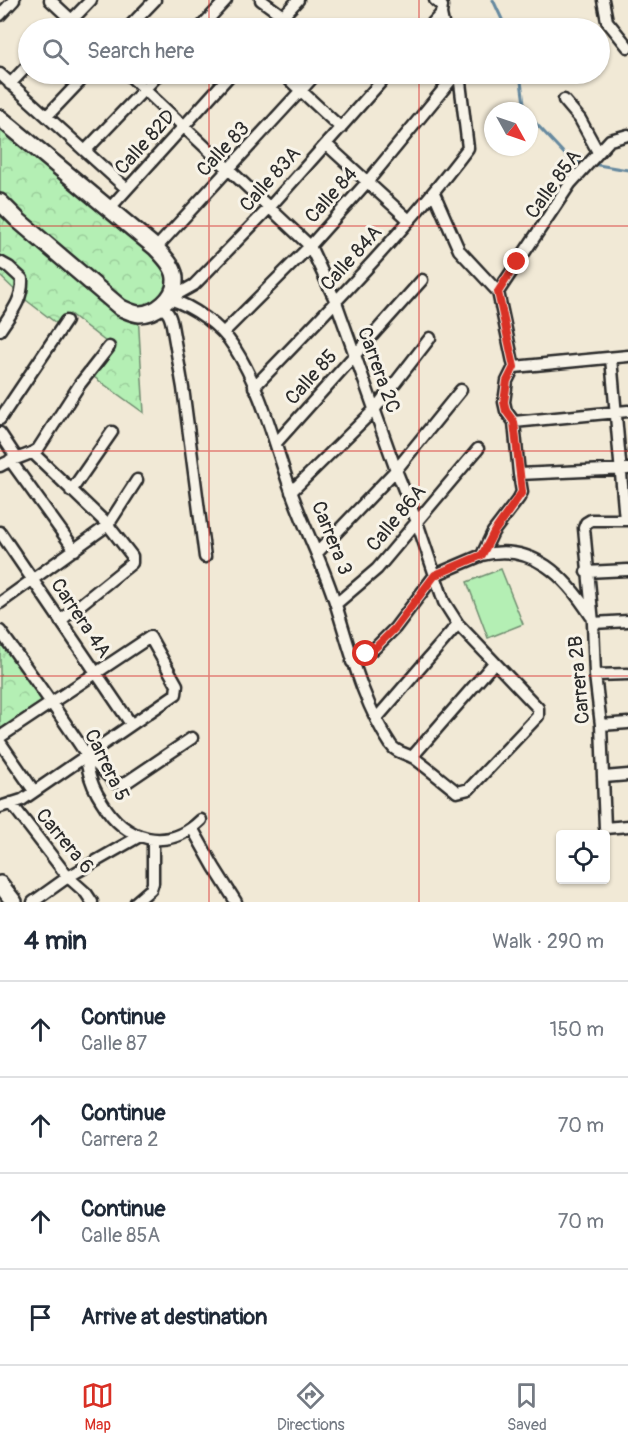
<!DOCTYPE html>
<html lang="en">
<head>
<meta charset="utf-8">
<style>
  body { margin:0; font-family:Pangolin,sans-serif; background:#f6f6f7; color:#1f2937 }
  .controls { position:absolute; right:18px; bottom:18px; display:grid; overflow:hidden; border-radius:6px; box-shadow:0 2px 4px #0004 }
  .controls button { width:54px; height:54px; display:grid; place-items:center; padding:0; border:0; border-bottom:2px solid #e0e1e3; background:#fff; color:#1f2937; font:30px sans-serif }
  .compass { position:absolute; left:484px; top:102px; width:54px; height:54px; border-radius:50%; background:#fff; box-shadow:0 2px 4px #0004; rotate:130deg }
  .stop { position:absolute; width:18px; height:18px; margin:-14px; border:4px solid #d93025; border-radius:50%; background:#fff }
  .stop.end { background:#d93025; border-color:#fff; box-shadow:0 2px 6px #0008 }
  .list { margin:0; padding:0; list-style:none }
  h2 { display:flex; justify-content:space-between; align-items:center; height:78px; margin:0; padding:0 24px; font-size:26px }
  h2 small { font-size:20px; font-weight:400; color:#747a83 }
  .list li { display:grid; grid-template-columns:39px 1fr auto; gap:18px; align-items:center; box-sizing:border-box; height:96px; padding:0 24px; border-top:2px solid #e0e1e3 }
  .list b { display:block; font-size:22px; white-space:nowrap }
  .list p { margin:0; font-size:20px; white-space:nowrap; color:#747a83 }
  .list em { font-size:20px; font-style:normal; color:#747a83 }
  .icon { flex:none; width:33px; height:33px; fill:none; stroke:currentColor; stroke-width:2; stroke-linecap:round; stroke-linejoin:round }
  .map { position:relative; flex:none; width:628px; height:902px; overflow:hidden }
  .search { position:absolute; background:#fff; box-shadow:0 2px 4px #0004; left:18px; right:18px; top:18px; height:66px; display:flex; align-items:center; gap:15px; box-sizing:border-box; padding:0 21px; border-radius:33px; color:#747a83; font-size:22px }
  .sheet { height:462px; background:#fff }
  nav { display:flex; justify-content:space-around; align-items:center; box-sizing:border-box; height:84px; border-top:2px solid #e0e1e3; background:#fff; font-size:16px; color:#747a83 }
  nav a { display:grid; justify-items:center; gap:3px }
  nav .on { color:#d93025 }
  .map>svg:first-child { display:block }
  .park { fill:url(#park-crowns); stroke:#708d70; stroke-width:1.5 }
  .garden { fill:#b4efb4; stroke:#708d70; stroke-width:1.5 }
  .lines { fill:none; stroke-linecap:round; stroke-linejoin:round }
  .stream { stroke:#66899f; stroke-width:3 }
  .minor-casing { stroke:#2b2b2b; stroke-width:15 }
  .secondary-casing { stroke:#2b2b2b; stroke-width:20 }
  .minor { stroke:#f7f3e8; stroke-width:10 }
  .secondary { stroke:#f7f3e8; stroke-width:15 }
  .route { stroke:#d93025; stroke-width:8 }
  .grid { fill:none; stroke:#d62828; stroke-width:1.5; stroke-opacity:0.55 }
  .labels { text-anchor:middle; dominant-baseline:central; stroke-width:6; stroke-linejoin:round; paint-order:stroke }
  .street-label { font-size:20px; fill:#2b2b2b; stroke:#f7f3e8 }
</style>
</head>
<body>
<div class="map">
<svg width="628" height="902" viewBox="0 0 628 902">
  <defs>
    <pattern id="park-crowns" width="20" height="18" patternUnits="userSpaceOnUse" patternTransform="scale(1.5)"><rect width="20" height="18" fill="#b4efb4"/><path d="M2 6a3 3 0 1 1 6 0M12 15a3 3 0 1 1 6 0" fill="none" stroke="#9bcd9b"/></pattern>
  </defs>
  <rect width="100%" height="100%" fill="#f1e9d6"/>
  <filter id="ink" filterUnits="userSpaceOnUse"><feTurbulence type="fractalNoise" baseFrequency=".0167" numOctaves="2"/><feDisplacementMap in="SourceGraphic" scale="12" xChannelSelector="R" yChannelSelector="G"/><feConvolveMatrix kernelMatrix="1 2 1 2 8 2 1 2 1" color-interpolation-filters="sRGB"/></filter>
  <g filter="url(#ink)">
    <path class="park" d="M0 119 169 264 168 299 138 314 144 413 94 377 115 349 70 314 60 326 22 297 0 276Z
      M0 634 50 702 0 736Z"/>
    <path class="garden" d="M501 569 523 624 488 638 467 582Z"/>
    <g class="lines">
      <path class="stream" d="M493 0 506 28
        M520 74 525 111
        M529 116 571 161 585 163
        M592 164 628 170"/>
      <g class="minor-casing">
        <path id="minor" d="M50 0 80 28
          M261 0 283 16
          M435 0 442 6 441 14 444 28
          M603 0 607 21 628 47
          M0 15 14 0
          M64 28 91 0
          M128 28 155 0
          M200 28 226 0
          M272 28 298 0
          M428 28 441 14
          M0 74 127 189
          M128 74 310 246 336 302 396 470 417 522 444 602 458 624 538 708V716L469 789 457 792C443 781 429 769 414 758 406 753 396 753 391 745 363 703 351 653 336 605 324 566 305 530 291 491 274 443 262 390 234 347 221 326 193 306 169 299
          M283 74 341 128
          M10 84 28 65
          M564 100 580 119 598 152
          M47 116 87 74
          M326 144 409 220
          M85 151 159 74
          M434 193 459 250 498 292
          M109 209 231 74
          M156 248 316 74
          M0 262 9 267 22 279C23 300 11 313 0 330
          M169 299 194 285 269 208 388 74
          M158 307C168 310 170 315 172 325L183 388 205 557
          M223 333 310 246 368 181 456 74
          M611 358 625 520
          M514 367 498 292 570 184 610 140 628 135
          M514 367 628 356
          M514 367 507 381 504 402 506 411 514 422 519 474
          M254 387C328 310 403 234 468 148L459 74
          M0 419 66 321
          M514 422 628 411
          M0 433 16 457
          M276 443 422 280
          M33 453 108 525 132 556V563L60 621
          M10 460 75 550
          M0 466C13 458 27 457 38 449L80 384 109 347
          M71 491 112 432
          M291 492 374 410 430 338
          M628 520H591L586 523 584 528 593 623 595 675 601 725 605 828 628 826
          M0 532 131 724
          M317 553 396 470 461 390
          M482 555C533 542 566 577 591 616
          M586 572 628 570
          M0 603 108 525 137 480
          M336 604 377 569 478 449
          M593 623 628 621
          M0 631C29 671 57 710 84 751 88 757 86 762 88 769 90 779 96 793 102 802 125 841 167 853 201 820
          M352 662 375 648 395 628 435 575 482 555 493 532 519 498 522 492 519 474 628 469
          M595 675 628 674
          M376 719 458 624
          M601 725 628 723
          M0 737 150 637 177 685 176 694 22 800 0 807
          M0 742 34 791
          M87 755 115 783 124 784 192 738
          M412 757 494 663
          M604 777 628 775
          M11 803 68 877 86 893 92 902
          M192 828 214 867 236 902
          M33 902 68 877 140 836
          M136 902 151 889 153 883V841"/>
      </g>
      <g class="secondary-casing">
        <path id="secondary" d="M0 118 156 248C164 257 176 268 175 281 175 298 156 314 139 314 134 314 126 310 121 308L19 221 0 202
          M0 884 14 902"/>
      </g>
      <use href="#minor" class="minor"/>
      <use href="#secondary" class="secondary"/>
    </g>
  </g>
  <g class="lines" filter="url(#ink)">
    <path class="route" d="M366 654 375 648 395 628 435 575 482 555 494 532 522 492 514 422 506 411 504 402 507 381 514 367 498 292 517 262"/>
  </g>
  <path class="grid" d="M209 0V28M419 0V28M209 74V902M419 74V902M0 226H628M0 451H628M0 676H628"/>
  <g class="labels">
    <g class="street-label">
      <text transform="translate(145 142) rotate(-48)">Calle 82D</text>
      <text transform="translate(223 149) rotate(-47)">Calle 83</text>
      <text transform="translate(270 179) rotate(-48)">Calle 83A</text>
      <text transform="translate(553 184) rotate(-54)">Calle 85A</text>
      <text transform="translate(331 195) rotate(-48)">Calle 84</text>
      <text transform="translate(351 258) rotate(-48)">Calle 84A</text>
      <text transform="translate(379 370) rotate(70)">Carrera 2C</text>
      <text transform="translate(311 377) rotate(-48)">Calle 85</text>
      <text transform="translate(396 518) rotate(-50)">Calle 86A</text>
      <text transform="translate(332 538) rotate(68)">Carrera 3</text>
      <text transform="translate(81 618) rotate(56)">Carrera 4A</text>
      <text transform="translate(579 680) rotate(-95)">Carrera 2B</text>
      <text transform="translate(107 765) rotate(64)">Carrera 5</text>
      <text transform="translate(65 841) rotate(50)">Carrera 6</text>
    </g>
  </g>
</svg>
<div class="controls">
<button><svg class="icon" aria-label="locate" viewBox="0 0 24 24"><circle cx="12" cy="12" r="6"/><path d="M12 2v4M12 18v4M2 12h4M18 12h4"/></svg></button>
</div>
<svg class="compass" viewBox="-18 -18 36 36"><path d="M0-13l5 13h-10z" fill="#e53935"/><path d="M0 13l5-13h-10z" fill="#747a83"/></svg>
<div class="stop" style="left:366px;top:654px"></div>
<div class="stop end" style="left:517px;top:262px"></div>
<div class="search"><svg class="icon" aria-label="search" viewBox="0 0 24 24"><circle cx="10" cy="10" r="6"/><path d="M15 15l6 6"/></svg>Search here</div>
</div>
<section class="sheet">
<h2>4 min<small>Walk · 290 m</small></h2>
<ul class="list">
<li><svg class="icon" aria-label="ahead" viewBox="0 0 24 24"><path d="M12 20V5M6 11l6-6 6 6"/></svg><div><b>Continue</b><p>Calle 87</p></div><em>150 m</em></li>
<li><svg class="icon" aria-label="ahead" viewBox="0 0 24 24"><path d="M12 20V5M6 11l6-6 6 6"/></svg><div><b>Continue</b><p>Carrera 2</p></div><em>70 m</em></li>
<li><svg class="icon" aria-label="ahead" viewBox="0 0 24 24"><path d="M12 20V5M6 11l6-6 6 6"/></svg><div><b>Continue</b><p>Calle 85A</p></div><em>70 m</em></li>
<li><svg class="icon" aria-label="arrive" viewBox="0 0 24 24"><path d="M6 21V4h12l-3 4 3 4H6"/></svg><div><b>Arrive at destination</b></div></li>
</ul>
</section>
<nav>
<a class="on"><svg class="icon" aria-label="map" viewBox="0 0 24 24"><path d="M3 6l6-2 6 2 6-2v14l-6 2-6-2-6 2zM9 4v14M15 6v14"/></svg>Map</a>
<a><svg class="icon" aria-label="directions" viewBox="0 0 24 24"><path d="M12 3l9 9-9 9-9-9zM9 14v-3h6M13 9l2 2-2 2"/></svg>Directions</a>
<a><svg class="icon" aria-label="saved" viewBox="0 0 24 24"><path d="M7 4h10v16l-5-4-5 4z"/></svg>Saved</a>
</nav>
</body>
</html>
